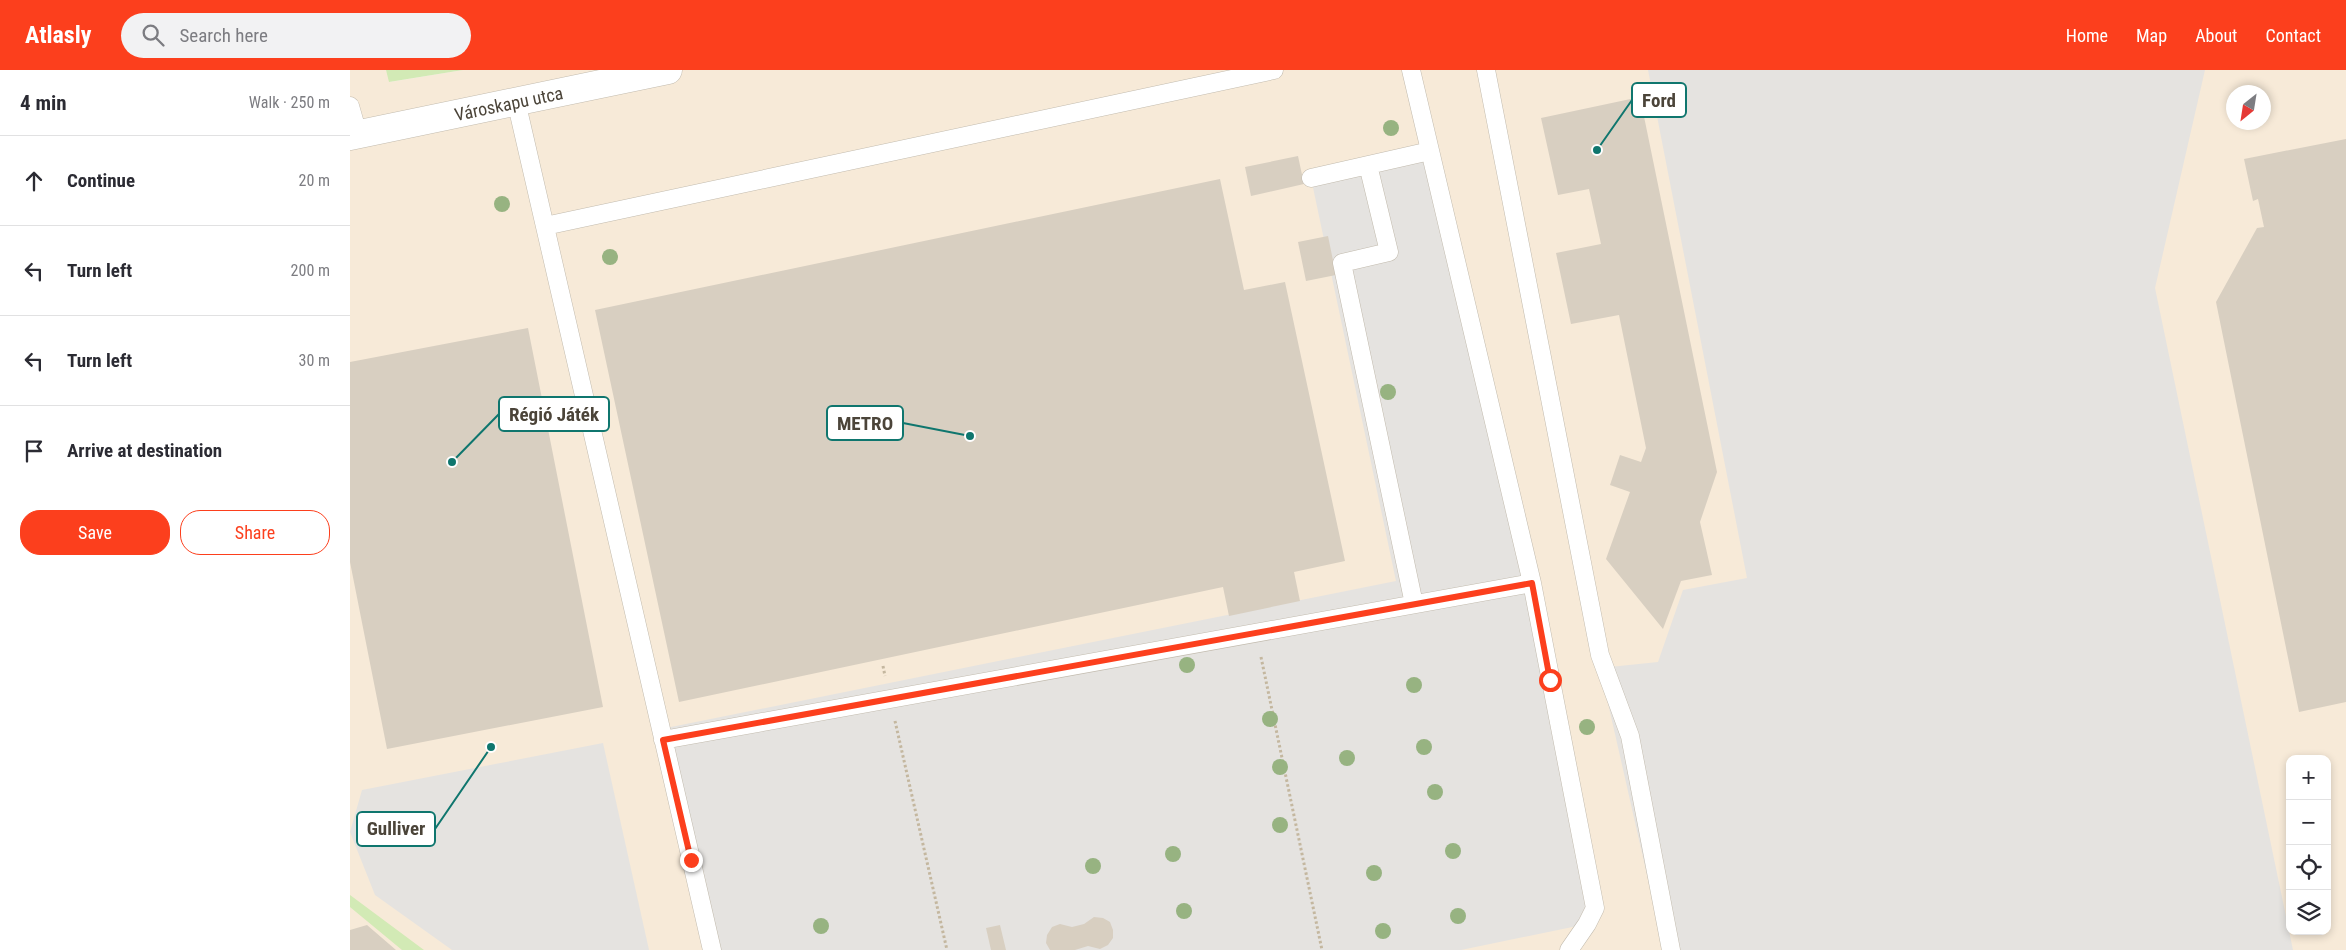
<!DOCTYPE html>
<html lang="en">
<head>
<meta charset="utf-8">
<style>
  body { margin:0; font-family:"Roboto Condensed",sans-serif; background:#f2f2f3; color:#2b2b33 }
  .controls { position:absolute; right:15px; bottom:15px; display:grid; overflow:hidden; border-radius:10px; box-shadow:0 2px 8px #0003 }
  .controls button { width:45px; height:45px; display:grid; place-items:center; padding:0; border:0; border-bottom:1px solid #e1e1e2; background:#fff; color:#2b2b33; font:25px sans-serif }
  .compass { position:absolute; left:1876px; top:15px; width:45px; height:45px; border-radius:50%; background:#fff; box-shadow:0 2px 8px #0003; rotate:210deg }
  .stop { position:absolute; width:15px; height:15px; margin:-11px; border:4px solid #fc3f1d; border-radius:50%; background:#fff }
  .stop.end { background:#fc3f1d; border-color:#fff; box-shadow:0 1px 5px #0008 }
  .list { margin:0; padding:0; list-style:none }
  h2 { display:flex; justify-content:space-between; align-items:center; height:65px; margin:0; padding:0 20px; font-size:21px }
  h2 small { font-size:16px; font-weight:400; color:#7c7c81 }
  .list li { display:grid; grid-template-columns:32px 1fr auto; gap:15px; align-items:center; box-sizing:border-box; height:90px; padding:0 20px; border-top:1px solid #e1e1e2 }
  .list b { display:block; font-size:19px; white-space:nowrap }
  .list em { font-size:16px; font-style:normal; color:#7c7c81 }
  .actions { display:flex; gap:10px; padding:15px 20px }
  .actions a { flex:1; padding:11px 0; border:1px solid #fc3f1d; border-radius:20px; text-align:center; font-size:18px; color:#fc3f1d }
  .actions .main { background:#fc3f1d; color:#fff }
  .icon { flex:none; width:28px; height:28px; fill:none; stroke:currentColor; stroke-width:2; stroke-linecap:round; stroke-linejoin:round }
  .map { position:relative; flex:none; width:1996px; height:880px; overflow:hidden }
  header { display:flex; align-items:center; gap:30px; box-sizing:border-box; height:70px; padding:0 25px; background:#fc3f1d; color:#fff }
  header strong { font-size:24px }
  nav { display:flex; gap:28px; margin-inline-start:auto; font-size:18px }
  .search { width:350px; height:45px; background:#f2f2f3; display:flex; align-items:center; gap:12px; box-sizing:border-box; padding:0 18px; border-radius:28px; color:#7c7c81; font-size:19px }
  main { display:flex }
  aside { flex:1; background:#fff }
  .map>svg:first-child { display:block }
  .commercial { fill:#f7ead8; fill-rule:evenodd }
  .green { fill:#d2eab5 }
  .parking { fill:#e5e3e0 }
  .building { fill:#d8cfc1 }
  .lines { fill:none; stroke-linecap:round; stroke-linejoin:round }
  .lane-casing { stroke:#c2bbae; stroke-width:19 }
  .street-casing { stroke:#c2bbae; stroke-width:29 }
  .path { stroke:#c4b79f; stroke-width:3; stroke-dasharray:2.5 2.5; stroke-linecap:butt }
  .lane { stroke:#fff; stroke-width:18 }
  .street { stroke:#fff; stroke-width:28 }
  .tree { fill:#97b381 }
  .route { stroke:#fc3f1d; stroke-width:6 }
  .labels { text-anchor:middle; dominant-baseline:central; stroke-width:4; stroke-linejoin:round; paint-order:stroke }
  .street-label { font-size:18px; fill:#4b4439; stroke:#fff }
  .leader { fill:none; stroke:#0f766e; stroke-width:2 }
  .callout-dot { fill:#0f766e; stroke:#fff; stroke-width:2 }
  .callout { fill:#fff; stroke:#0f766e; stroke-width:2 }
  .callout-label { font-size:19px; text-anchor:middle; font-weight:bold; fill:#4b4439 }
</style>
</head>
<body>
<header>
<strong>Atlasly</strong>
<div class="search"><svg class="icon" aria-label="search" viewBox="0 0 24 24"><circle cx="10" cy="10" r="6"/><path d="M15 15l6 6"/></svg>Search here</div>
<nav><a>Home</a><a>Map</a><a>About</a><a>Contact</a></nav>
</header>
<main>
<aside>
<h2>4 min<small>Walk · 250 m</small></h2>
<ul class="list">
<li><svg class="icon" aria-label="ahead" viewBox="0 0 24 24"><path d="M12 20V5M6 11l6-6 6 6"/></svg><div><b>Continue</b></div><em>20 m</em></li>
<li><svg class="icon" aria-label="left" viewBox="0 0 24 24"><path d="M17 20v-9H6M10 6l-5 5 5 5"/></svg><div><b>Turn left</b></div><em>200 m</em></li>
<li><svg class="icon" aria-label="left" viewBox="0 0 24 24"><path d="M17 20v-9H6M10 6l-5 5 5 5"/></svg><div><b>Turn left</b></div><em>30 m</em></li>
<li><svg class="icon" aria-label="arrive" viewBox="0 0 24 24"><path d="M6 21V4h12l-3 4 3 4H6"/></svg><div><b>Arrive at destination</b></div></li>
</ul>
<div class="actions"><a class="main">Save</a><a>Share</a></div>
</aside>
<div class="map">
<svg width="1996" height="880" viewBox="0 0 1996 880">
  <rect width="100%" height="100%" fill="#f6f3ec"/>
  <path class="commercial" d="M0 0H36L40 12 113 0H1996V880H0ZM1884 22H1914V52H1884ZM1940 689H1977V861H1940Z"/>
  <path class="green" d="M36 0H113L39 12Z
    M0 825 74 880H52L0 837Z"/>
  <path class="parking" d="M1298 0H1855L1805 218 1943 880H1314L1250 598 1308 592 1333 520 1397 508Z
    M1080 81 1245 838 1237 854 1111 880H362L311 659 1046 511 961 108Z
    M253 673 299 880H102L25 825 0 762 12 720Z"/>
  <path class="building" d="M1290 27 1367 402 1350 452 1362 505 1331 511 1313 559 1256 489 1280 422 1260 415 1270 385 1291 392 1296 378 1269 245 1221 254 1206 183 1251 174 1239 119 1208 125 1191 48Z
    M1996 69V632L1949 642 1866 232 1907 158 1914 157 1908 129 1903 131 1894 89Z
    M948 86 954 114 901 126 895 97Z
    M870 109 894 220 935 212 995 491 944 502 950 531 879 546 873 517 329 632 245 240Z
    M978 166 986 205 956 211 948 172Z
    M178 258 253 637 37 679 0 492V292Z
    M744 847 753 848 760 852 763 860V868L758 875 750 879 738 876 725 880H700L696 873 697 865 702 857 710 854 722 857 734 854Z
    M17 855 46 880H0V860Z
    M650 855 656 880H641L636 858Z"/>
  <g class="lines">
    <g class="lane-casing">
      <path id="lane" d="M1061 0 1182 513 1245 838 1237 854 1219 880
        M1136 0 1250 585 1280 666 1321 880
        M166 31 362 880
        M0 36 8 64
        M1018 95 1039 182 992 193 1064 534
        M961 108 1080 81
        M195 156 924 0
        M313 670 1182 513"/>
    </g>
    <g class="street-casing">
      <g id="street">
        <path id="s1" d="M0 66 318 0"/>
      </g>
    </g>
    <path class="path" d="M911 587 972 880
      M533 596 535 606
      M545 651 597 880"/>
    <use href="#lane" class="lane"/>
    <use href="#street" class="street"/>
  </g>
  <g class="tree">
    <circle cx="1041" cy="58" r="8"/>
    <circle cx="152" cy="134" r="8"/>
    <circle cx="260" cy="187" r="8"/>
    <circle cx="1038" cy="322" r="8"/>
    <circle cx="837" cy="595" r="8"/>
    <circle cx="1064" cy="615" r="8"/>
    <circle cx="920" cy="649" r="8"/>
    <circle cx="1237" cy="657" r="8"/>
    <circle cx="1074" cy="677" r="8"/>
    <circle cx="997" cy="688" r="8"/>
    <circle cx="930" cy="697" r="8"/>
    <circle cx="1085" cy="722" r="8"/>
    <circle cx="930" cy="755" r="8"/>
    <circle cx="1103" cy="781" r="8"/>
    <circle cx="823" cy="784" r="8"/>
    <circle cx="743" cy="796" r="8"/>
    <circle cx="1024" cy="803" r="8"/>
    <circle cx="834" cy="841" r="8"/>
    <circle cx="1108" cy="846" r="8"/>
    <circle cx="471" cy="856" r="8"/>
    <circle cx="1033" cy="861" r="8"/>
  </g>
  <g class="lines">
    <path class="route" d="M341 790 313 670 1182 513 1200 610"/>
  </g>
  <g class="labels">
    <g class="street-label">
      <text stroke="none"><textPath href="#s1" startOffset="162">Városkapu utca</textPath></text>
    </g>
  </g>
  <path class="leader" d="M1247 80L1282 30M102 392L149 344M620 366L553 353M141 677L85 759"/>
  <g class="callout-dot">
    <circle cx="1247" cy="80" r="5"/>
    <circle cx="102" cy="392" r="5"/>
    <circle cx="620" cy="366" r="5"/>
    <circle cx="141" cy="677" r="5"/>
  </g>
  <g class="callout">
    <rect x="1282" y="13" width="54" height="34" rx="5"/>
    <rect x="149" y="327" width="110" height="34" rx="5"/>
    <rect x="477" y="336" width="76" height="34" rx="5"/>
    <rect x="7" y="742" width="78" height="34" rx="5"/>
  </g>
  <g class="callout-label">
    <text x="1309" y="37">Ford</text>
    <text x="204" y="351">Régió Játék</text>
    <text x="515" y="360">METRO</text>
    <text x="46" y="765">Gulliver</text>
  </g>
</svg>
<div class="controls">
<button>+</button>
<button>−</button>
<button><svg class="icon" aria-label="locate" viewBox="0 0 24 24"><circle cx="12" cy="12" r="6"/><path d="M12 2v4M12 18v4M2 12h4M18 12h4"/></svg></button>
<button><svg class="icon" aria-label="layers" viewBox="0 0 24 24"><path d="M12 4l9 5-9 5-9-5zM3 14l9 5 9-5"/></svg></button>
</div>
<svg class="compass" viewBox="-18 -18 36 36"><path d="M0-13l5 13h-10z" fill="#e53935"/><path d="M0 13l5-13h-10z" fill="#7c7c81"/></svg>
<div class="stop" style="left:1200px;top:610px"></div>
<div class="stop end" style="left:341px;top:790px"></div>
</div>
</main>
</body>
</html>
